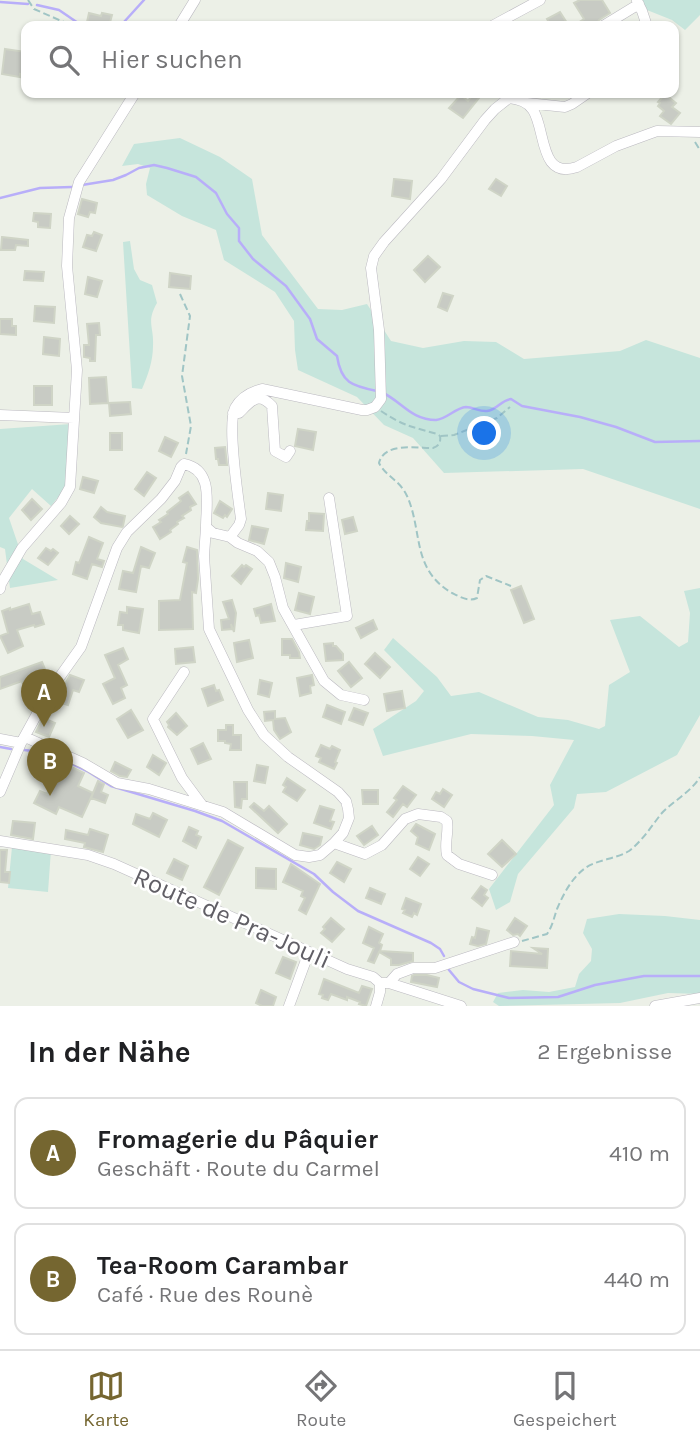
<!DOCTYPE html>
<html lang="de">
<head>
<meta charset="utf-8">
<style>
  body { margin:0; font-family:Karla,sans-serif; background:#f6f6f6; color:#202124 }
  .you { position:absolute; left:485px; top:434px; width:24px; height:24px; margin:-18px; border:5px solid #fff; border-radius:50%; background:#1a73e8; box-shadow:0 0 0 10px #1a73e833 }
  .badge { display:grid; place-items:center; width:46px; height:46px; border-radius:50%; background:#756630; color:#fff; font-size:23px; font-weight:700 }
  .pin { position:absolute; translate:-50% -58px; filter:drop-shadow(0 2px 4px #0008) }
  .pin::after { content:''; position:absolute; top:37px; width:24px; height:21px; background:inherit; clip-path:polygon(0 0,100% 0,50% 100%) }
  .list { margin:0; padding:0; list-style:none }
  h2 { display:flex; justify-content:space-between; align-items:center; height:91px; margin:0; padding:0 28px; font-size:30px }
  h2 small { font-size:23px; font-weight:400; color:#757577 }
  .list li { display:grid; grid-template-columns:46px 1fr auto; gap:21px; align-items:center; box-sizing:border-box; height:112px; margin:0 14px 14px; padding:0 14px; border:2px solid #e0e0e0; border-radius:14px }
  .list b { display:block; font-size:26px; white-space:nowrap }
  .list p { margin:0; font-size:23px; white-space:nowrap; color:#757577 }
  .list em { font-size:23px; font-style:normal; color:#757577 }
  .icon { flex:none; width:38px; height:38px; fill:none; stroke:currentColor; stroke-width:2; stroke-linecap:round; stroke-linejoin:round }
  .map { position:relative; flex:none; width:700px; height:1006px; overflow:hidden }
  .search { position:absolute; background:#fff; box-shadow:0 2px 5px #0004; left:21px; right:21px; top:21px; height:77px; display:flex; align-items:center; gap:18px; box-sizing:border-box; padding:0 24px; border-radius:14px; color:#757577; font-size:26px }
  .sheet { height:343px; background:#fff }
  nav { display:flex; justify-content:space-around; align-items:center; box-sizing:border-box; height:98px; border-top:2px solid #e0e0e0; background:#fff; font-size:19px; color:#757577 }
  nav a { display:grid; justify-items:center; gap:4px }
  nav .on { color:#756630 }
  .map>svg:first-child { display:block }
  .green { fill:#c6e5dc }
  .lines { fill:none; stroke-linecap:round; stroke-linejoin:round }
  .stream { stroke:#b8aef9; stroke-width:2.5 }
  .building { fill:#c8cbc4; stroke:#cfd4c6; stroke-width:2 }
  .minor-casing { stroke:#bbb9c0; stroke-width:11 }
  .path { stroke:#a0c5c5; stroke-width:2; stroke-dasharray:7 3.5; stroke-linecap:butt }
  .minor { stroke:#fff; stroke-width:10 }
  .labels { text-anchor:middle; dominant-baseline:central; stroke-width:5; stroke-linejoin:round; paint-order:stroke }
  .street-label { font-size:26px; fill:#615f66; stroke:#fff }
</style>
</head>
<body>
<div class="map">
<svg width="700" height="1006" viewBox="0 0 700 1006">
  <rect width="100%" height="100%" fill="#ecf0e7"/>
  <path class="green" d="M641 0H700V15L685 30 672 20 647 10Z
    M180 138 220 157 252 179 262 235 318 309 342 310 367 304 391 341 423 348 464 341 496 342 524 359 620 351 646 340 700 358V509L583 469 444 473 413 438 384 425 357 397 298 370 295 350 294 321 275 292 224 260 216 230 182 216 147 195 146 184 150 168 138 164 122 166 134 144Z
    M130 241 134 269 140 280 152 285 157 303C146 322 154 326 153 346 153 361 148 375 142 389L132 388 123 242Z
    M71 424 67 486 51 506 32 489 9 518 23 559 58 580 10 588 5 549 0 547V429Z
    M700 588V715L677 755 606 792 577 794 574 808 518 874 510 902 496 910 489 889 554 805 550 785 574 740 532 736 471 734 383 756 373 729 416 701 424 691 384 650 393 638 437 677 451 696 479 692 538 717 568 720 599 729 605 726 609 685 630 672 610 620 640 616 679 647 688 642 690 613 684 591Z
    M12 847 51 850 48 892 8 888Z
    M619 914 665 916 700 920V994L668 993 620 1003 499 1006 493 1002 498 993 523 990 549 992 575 987 579 974 591 961 592 949 583 933 587 919Z"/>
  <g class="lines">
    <path class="stream" d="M0 2 28 4
      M37 5 59 10 81 25 86 26
      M124 22 144 0
      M121 26 122 25
      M82 185 113 180 126 175 139 168 154 165 167 168 196 177 216 193 227 214 239 228V241L253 259 286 286 310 319 317 339 337 356C341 383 352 386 377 391
      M0 198 40 188 72 187
      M383 393C401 401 411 420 436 420 447 419 455 408 466 407 473 407 480 412 487 411 497 410 501 400 511 399L522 406 580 417 616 427 655 442 700 441
      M0 747 11 749
      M24 750 42 752 64 760 87 771 111 786 195 811 222 821 314 874 333 892 358 911 431 943 440 949 444 956
      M449 970 459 982 473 989 509 998 558 997 595 985 644 976H700"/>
  </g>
  <path class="building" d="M580 0H602L610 13 599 20 596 26H573L584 19 574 3Z
    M560 12 569 26H551L547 19Z
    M89 13 101 16 102 13 112 15 109 26 87 22Z
    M5 49 26 52V75L20 74V77L2 74Z
    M473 94 479 98 463 118 449 108 461 95 468 101Z
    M665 94 676 103 672 107 680 113 671 124 660 116 664 111 658 106 660 103 658 102Z
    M394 179 412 181 410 199 392 196Z
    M496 179 507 186 501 196 489 189Z
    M82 199 97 203 95 213 90 212 88 217 78 214Z
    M34 213 51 214 50 228 38 227V222L33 221Z
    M94 232 102 235 96 251 83 247 87 235 92 236Z
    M2 237 28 240V246L16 245 15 250H1Z
    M428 256 440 267 425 282 414 270Z
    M25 271 44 272 43 281 24 280Z
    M170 273 191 276 190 289 169 287Z
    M88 277 102 281 97 297 85 294Z
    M443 293 453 296 447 311 438 307Z
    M35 306 55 307 54 323 34 321Z
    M0 319H12V326H16V335L0 334Z
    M99 323 100 335H96L95 361H90V358L84 357V345H89L87 324Z
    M44 337 60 339 59 356 43 354Z
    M106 377 108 403 90 404 89 378Z
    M34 386H52V405H34Z
    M130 402 131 414 110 416 109 403Z
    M298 429 316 432 313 450 295 446Z
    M110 433H122V450H110Z
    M165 437 178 443 171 457 159 451Z
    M225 447 227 465H219L218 459H216L215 448Z
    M147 472 156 478 144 496 135 489Z
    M83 477 98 481 94 493 80 489Z
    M188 492 196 504 190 507 191 510 182 516 184 518 177 522 178 524 170 530 171 532 160 539 153 527 161 522 159 520 168 514 167 512 181 501 179 498Z
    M268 493 283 495 281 511 266 509Z
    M32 499 42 509 31 520 22 510Z
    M220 501 232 509 227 517 225 515 223 518 214 513Z
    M101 507 107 512 125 516 123 526 122 527 101 523 94 517Z
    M309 513 324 514 323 531 306 530 307 521H309Z
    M70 516 79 524 69 534 61 526Z
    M353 517 357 531 345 534 342 520Z
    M252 526 268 529 264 544 249 540Z
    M89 537 103 543 97 559 104 561 102 567 92 564 87 579 73 574 76 562 79 563Z
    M141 547 155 553 149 568 141 566 136 592 119 589 123 571 133 573Z
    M187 547 197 550 198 579 196 593 192 592 193 629 159 630V601L180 600 187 563 183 562Z
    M46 548 51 551 53 549 58 553 48 565 38 558Z
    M286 563 301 567 298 582 284 578Z
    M242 565 244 567 246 565 252 569 241 584 232 576Z
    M521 586 534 619 524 623 511 590Z
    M299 593 314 597 310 614 295 610Z
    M232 600 236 613 234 632 231 624 232 629 222 630 221 620 229 619 223 602Z
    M29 604 32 614 40 612 44 624 35 627 34 625 17 630 23 646 8 653 0 636 8 633 2 611 10 608V610Z
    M271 604 275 621 261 623 259 615 256 616 254 609Z
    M127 607 143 609 139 633 123 630V625H118L120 612 127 613Z
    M373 620 377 629 361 638 356 628Z
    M282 639H292L299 652 300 658H290V655H282Z
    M249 640 253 658 237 662 234 643Z
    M333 643V646H336L343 654V660L326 661 324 644Z
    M193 647 195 662 176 664 175 649Z
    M123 648 128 659 118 665 127 685 121 688 125 698 113 704 103 684 115 678 105 655Z
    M375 653 390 667 380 678 365 664Z
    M42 662 49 679 42 682 43 685 25 691 22 681 0 689V677Z
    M349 662 362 678 351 687 338 671Z
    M70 675 84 680 79 692 73 690 68 705 61 703 65 691 62 690Z
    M312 675 314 685 310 686 311 693 300 696 297 678Z
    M260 680 272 683 269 697 258 694Z
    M214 685 216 691 219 690 223 700 208 706 202 689Z
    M402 691 405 708 387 711 384 694Z
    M327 705 345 712 341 724 323 717Z
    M354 708 368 713 363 725 349 720Z
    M131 710 143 730 128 738 117 719Z
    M275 711V719L285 718 291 732 280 739 274 730 273 720 265 721 264 712Z
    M176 713 187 726 177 735 168 727 169 725 167 722Z
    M43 718 55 723 49 737 36 732Z
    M226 725H233V735H241V750H230L231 744 225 743V741H218V730H226Z
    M203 743 211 759 198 764 191 749Z
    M321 745 330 749 332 746 340 750 335 762 337 763 334 769 319 762 321 758 316 756Z
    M153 755 166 763 159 775 147 767Z
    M59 761 84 773 78 786 93 793 82 817 59 807 56 814 34 803 40 791 47 794 54 777 52 776Z
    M115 762 131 770 127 777 120 776 111 771Z
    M257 765 268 767 265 783 254 781Z
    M287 778 305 790 297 801 283 792 286 787 283 785Z
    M98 781 104 784 101 792 108 795 105 803 91 798Z
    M234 782H247V799H242L241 808 235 807Z
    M403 786 416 795 407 807 403 804 393 817 387 812 397 800 394 798Z
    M443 789 452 795 444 807 432 799 436 792 440 794Z
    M362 790H378V804H363Z
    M254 803 264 811 269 806 287 824 278 833 250 807Z
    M320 806 334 810 330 821 334 822 331 829 314 823Z
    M153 813 167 820 159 837 133 824 136 814 150 819Z
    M13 821 35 823 33 839 11 835Z
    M416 824 435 834 429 850 416 844 418 837 411 831Z
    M372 826 378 835 364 845 357 836Z
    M189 827 198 831 196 835 201 837 196 848 183 841Z
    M90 829 108 835 103 852 84 847 85 843 65 839 66 830 88 835Z
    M303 833 322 837 320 845 314 849 300 845Z
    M228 840 243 848 219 895 204 887Z
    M502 840 516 854 502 867 488 854Z
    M0 850H7L5 872H10L9 883 0 882Z
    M418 857 429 864 420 876 410 869Z
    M174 859 188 866 182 880 167 873Z
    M337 862 351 869 344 882 330 873Z
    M291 864 320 884 306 914 299 910 305 898 301 896 303 891 283 882Z
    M256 868 276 869V889L256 888Z
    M481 886 487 890 484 895 488 898 482 906 472 898Z
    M370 888 385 894 381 904 366 898Z
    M406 898 421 904 417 915 414 913 412 917 403 913 405 910 402 909Z
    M331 918 344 929 332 942 321 933 325 929 323 927Z
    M515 918 527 926 520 936 518 934 513 935 507 930Z
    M369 927 383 934 379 943 382 945 380 951 413 953V961L399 965H391V959L379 952 374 963 368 961 374 948 363 943Z
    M477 928 489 931 486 944 478 946 470 944 472 937 475 938Z
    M533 948 548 949 547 968 510 966 511 951 542 954Z
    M283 957 296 962 290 979 276 973Z
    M414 975H427L439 978 437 987 411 982 412 976Z
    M324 979 359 993 362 986 372 989 366 1006 359 1004 360 1002 347 997V1000L331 994 328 1000 322 998 323 995 319 994Z
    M261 990 276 997 273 1006H262L256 1003Z"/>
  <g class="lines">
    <g class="minor-casing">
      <path id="minor" d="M637 1 642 11 647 26
        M179 26 195 0
        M492 26 540 0
        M603 26 639 4
        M509 98C519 99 528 102 533 110 546 130 539 180 577 167L616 146 657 131 700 132
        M527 103 565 107 572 104 588 93
        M233 413H239C251 401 258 391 272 406L275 451 286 457 290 451
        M0 415 74 418
        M230 537 238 543 257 551 269 562 275 577 283 608 324 681 341 695 364 700
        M0 589 1 584 22 548 61 503 70 487 77 370 67 266 69 218 79 182 135 93
        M294 625 347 616 329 498
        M184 672 153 719 182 778 202 805
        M25 737 83 763 117 783 149 789 223 812 295 855 309 857 320 855 334 843 343 833 349 818 348 809 346 801 338 792 288 757 264 735 248 710 209 629 204 556 206 527
        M0 739 21 743
        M0 792 21 743 49 692 81 647 117 548 127 532 161 499 175 481 181 467 184 464C214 470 206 504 206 527L213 533 230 537 239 525 241 519C238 496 227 425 235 408 241 397 251 392 262 389L362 410H367L375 407 381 399 379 330 371 268 374 256 384 242 441 179 485 120 495 109 509 98
        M0 841 88 855 114 864 347 969 373 977 380 983H389L461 1006
        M334 843 365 854 382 845 405 819 418 814 441 817 447 821C449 833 444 843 447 855L459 864 492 875
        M389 983 397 974 413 968H435L514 942
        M289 1006 309 952
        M376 1006 380 992V983
        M655 1006 700 998"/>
    </g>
    <path class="path" d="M28 0 34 9 73 26
      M695 142 700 150
      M180 294 190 316 182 376 191 426 186 454
      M381 411C403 426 413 427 437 434L440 436C441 442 439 446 433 448 416 448 384 442 379 463 385 476 400 480 407 496 423 531 411 569 452 593 460 597 469 602 477 598L480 580 486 576 511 586
      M441 436 454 435 497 418 510 407
      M522 941 547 934C552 927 554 918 557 909 563 895 571 879 584 869 595 860 616 859 629 851 642 841 651 827 661 814 673 801 691 792 700 777"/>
    <use href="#minor" class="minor"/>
  </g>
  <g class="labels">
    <g class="street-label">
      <text transform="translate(232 918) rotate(24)">Route de Pra-Jouli</text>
    </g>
  </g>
</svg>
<div class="you"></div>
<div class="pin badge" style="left:44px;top:727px">A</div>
<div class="pin badge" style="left:50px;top:796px">B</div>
<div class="search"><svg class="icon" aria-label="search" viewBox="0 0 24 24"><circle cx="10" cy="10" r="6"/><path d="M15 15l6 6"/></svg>Hier suchen</div>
</div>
<section class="sheet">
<h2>In der Nähe<small>2 Ergebnisse</small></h2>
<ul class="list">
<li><span class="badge">A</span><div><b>Fromagerie du Pâquier</b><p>Geschäft · Route du Carmel</p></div><em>410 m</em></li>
<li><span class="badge">B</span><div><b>Tea-Room Carambar</b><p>Café · Rue des Rounè</p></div><em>440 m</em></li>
</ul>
</section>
<nav>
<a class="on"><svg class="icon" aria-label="map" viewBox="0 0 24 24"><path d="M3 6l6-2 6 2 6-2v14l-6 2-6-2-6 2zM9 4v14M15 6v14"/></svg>Karte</a>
<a><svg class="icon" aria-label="directions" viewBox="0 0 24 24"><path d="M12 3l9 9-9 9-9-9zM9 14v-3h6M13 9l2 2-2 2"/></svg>Route</a>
<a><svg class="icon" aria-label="saved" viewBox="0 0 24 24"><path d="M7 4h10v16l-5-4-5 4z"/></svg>Gespeichert</a>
</nav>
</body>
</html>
